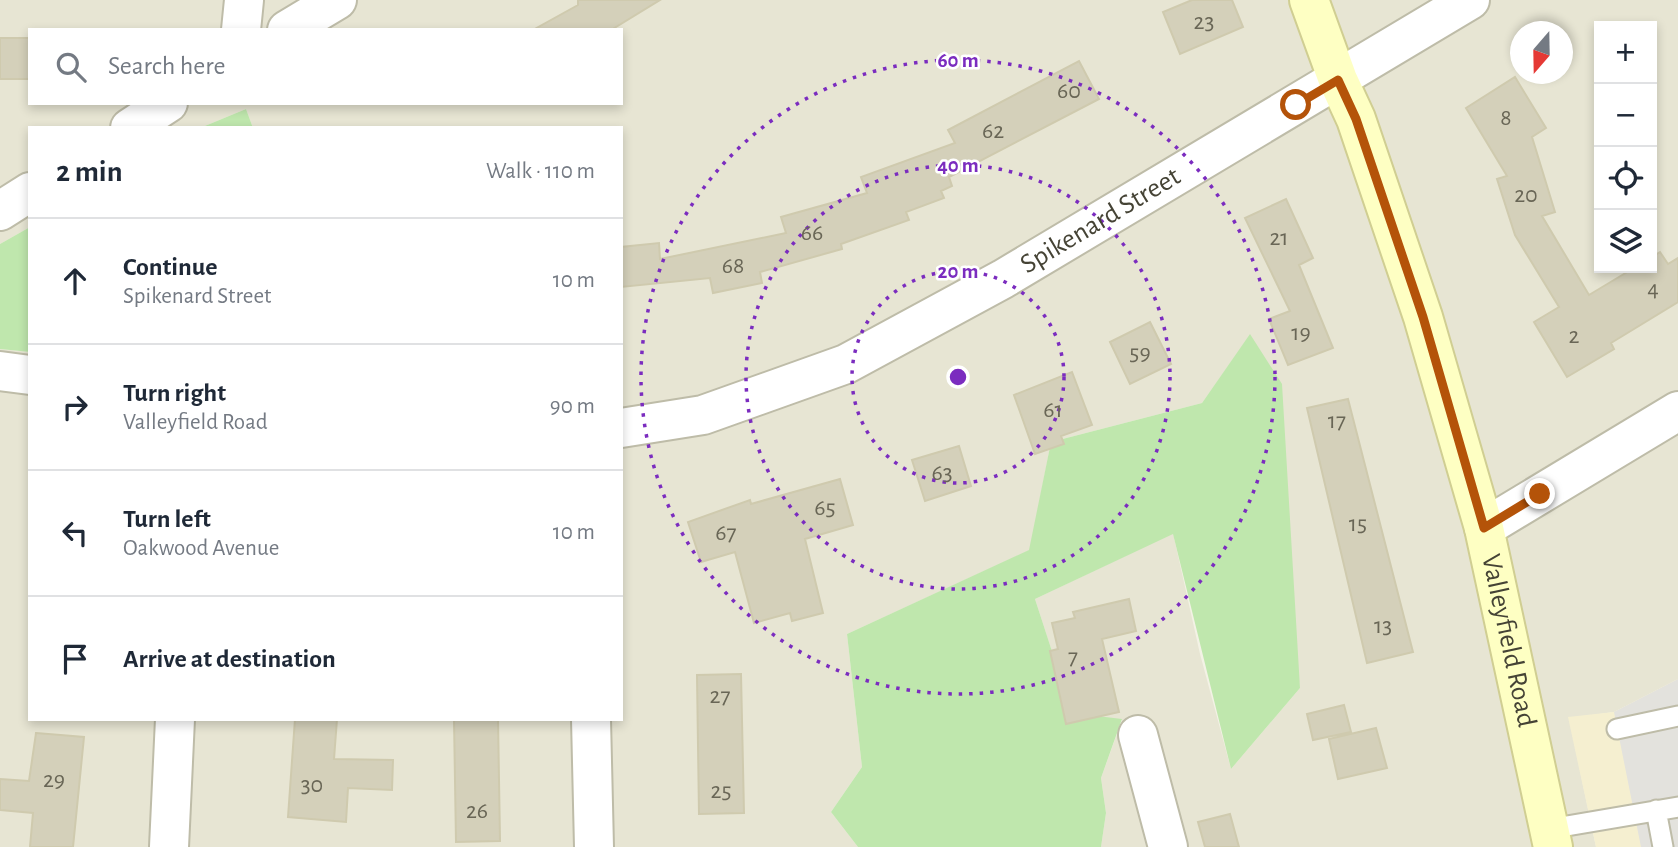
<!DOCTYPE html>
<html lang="en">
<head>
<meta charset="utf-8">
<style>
  body { margin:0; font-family:"Alegreya Sans",sans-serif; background:#f6f6f7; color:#1f2937 }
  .controls { position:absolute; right:21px; top:21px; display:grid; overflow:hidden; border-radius:0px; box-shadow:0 4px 10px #0003 }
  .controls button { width:63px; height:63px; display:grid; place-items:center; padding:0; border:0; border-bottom:2px solid #e0e1e3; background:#fff; color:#1f2937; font:35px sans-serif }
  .compass { position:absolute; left:1510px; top:21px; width:63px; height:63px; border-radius:50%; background:#fff; box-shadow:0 4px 10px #0003; rotate:200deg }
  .stop { position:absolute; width:21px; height:21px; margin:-16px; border:5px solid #b45309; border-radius:50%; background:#fff }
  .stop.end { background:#b45309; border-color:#fff; box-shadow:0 2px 7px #0008 }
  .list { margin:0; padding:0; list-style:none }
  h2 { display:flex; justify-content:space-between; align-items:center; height:91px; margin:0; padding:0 28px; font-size:30px }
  h2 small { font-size:23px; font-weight:400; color:#747a83 }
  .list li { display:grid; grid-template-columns:46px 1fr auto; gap:21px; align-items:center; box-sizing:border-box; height:126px; padding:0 28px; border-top:2px solid #e0e1e3 }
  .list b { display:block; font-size:26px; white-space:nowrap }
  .list p { margin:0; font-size:23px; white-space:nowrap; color:#747a83 }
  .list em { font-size:23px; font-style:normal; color:#747a83 }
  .icon { flex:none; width:38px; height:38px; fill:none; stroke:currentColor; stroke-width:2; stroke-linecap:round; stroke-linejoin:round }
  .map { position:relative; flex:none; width:1678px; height:847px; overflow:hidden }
  .search { position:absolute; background:#fff; box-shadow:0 4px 10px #0003; left:28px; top:28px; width:595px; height:77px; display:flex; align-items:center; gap:18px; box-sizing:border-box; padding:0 24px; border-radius:0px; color:#747a83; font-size:26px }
  .panel { position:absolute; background:#fff; box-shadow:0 4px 10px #0003; left:28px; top:126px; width:595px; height:595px; border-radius:0px }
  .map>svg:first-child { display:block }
  .residential { fill:#e7e5d3; fill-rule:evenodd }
  .commercial { fill:#f5efd0 }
  .green { fill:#bfe7ad }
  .parking { fill:#e3e2dd }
  .building { fill:#d4d0ba; stroke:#cfcaae; stroke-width:2 }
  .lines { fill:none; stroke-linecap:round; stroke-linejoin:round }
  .lane-casing { stroke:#bebca8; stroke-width:23 }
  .street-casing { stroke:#bebca8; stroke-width:42 }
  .secondary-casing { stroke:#d0ce92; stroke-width:42 }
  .lane { stroke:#fff; stroke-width:19 }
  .street { stroke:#fff; stroke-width:38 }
  .secondary { stroke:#feffc3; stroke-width:38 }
  .route { stroke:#b45309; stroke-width:9 }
  .ring { fill:none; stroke:#7b2cbf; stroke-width:3.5; stroke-dasharray:3.5 7 }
  .labels { text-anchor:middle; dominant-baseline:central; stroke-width:5; stroke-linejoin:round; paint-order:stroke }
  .number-label { font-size:24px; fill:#696656 }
  .street-label { font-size:28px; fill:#454335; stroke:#fff }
  .centre { fill:#7b2cbf; stroke:#fff; stroke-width:3.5 }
  .ring-label { font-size:21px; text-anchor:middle; font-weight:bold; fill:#7b2cbf; stroke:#fff; stroke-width:5; stroke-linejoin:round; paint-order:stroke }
</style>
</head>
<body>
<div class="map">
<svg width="1678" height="847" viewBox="0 0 1678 847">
  <rect width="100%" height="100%" fill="#f3f2e5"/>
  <path class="residential" d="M0 0H1678V679L1614 712 1569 718 1596 847H1101L1106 813 1101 778 1122 720 1072 714 1035 599 1173 533 1200 654 1231 769 1300 688 1250 335 1202 403 1051 442 1030 550 847 634 862 767 831 812 858 847H0V349L30 352V719H621V128H253L246 109 200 128H30V227L0 244ZM1599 26H1652V268H1599ZM30 30H621V103H30ZM1520 32H1562V74H1520Z"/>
  <path class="commercial" d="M1678 679V847H1596L1568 717 1614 712Z"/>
  <path class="green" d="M246 109 253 128H200Z
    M30 227V352L0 349V244Z
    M1250 334 1282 384 1300 688 1231 769 1173 534 1035 599 1072 713 1122 719 1101 778 1106 813 1101 847H858L831 812 862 767 847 634 1029 550 1051 442 1202 403Z"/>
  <path class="parking" d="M1678 679V847H1641L1614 712Z"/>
  <path class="building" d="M578 0H660L611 30H533L578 5Z
    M1192 0H1232L1243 27 1180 54 1163 12Z
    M0 38H30V79H0Z
    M1079 61 1099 99 949 177 952 186 941 191 944 198 906 212 909 220 841 244 842 249 760 272 762 283 713 293 710 278 621 287V247L659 243 660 259 786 233 781 217 867 193 861 177 955 143 948 130Z
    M1515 77 1546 128 1532 137 1555 212 1542 216 1589 295 1634 268H1652V257L1660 252 1668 264 1678 258V302L1611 343 1614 349 1567 377 1534 322 1559 307 1515 235 1497 179 1507 176 1466 108Z
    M1286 199 1313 258 1299 265 1333 348 1288 365 1269 319 1290 311 1245 218Z
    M1150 322 1171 364 1130 384 1110 342Z
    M1072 372 1092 425 1061 436 1064 444 1035 454 1014 395Z
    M1348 399 1413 652 1367 663 1307 408Z
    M959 446 971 486 925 501 912 460Z
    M840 479 853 525 805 539 823 613 792 621 790 613 754 623 735 552 701 562 688 522 750 500 751 504Z
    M1129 599 1136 631 1102 639 1119 712 1066 724 1050 651 1058 649 1052 623 1075 618 1073 612Z
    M741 674 744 813 699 814 697 675Z
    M1344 705 1351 732 1313 740 1307 714Z
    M295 719H337L334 759 393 760 392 790 348 788 346 822 288 817Z
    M454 719H498L500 841 456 842Z
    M1376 728 1387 768 1338 779 1329 739Z
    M36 733 84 737 73 847H30L33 813 0 810V779L29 781Z
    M1230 814 1239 847H1205L1198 822Z"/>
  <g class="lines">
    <g class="lane-casing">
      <path id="lane" d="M1617 729 1678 716
        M1656 810 1663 847
        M1549 829 1678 807"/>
    </g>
    <g class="street-casing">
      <g id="street">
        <path d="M241 30 244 0"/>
        <path d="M287 30 337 0"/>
        <path d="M130 128 168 103"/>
        <path d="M0 211 30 192"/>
        <path d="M0 371 30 375"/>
        <path id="s1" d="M621 428 703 415 846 364 1003 279 1470 0"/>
        <path d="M1484 528 1678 411"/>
        <path d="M591 719 594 847"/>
        <path d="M1138 735 1168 847"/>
        <path d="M169 847 175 719"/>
      </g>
    </g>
    <g class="secondary-casing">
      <g id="secondary">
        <path id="s2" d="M1309 0 1338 80 1356 119 1423 317 1484 528 1553 847"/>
      </g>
    </g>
    <use href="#lane" class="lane"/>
    <use href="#street" class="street"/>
    <use href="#secondary" class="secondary"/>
  </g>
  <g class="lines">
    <path class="route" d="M1296 105 1338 80 1356 119 1423 317 1484 528 1540 494"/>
  </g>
  <g class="ring">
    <circle cx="958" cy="377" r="106"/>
    <circle cx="958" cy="377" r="212"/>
    <circle cx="958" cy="377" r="317"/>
  </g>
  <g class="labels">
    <g class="number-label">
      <text x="1204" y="22">23</text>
      <text x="1069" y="91">60</text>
      <text x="1506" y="118">8</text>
      <text x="993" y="131">62</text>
      <text x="1526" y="195">20</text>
      <text x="812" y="233">66</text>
      <text x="1279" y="238">21</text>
      <text x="733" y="266">68</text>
      <text x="1653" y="289">4</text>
      <text x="1301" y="333">19</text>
      <text x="1574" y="336">2</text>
      <text x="1140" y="353">59</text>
      <text x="1053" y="410">61</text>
      <text x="1337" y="421">17</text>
      <text x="942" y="473">63</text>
      <text x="825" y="508">65</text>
      <text x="1358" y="524">15</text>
      <text x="726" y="533">67</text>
      <text x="1383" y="626">13</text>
      <text x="1073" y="657">7</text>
      <text x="720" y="696">27</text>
      <text x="54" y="780">29</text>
      <text x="312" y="785">30</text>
      <text x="721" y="791">25</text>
      <text x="477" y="811">26</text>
    </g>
    <g class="street-label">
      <text stroke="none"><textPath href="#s1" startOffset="527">Spikenard Street</textPath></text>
      <text stroke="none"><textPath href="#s2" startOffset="672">Valleyfield Road</textPath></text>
    </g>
  </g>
  <circle cx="958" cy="377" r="10" class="centre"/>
  <g class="ring-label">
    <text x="958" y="67">60 m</text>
    <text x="958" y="172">40 m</text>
    <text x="958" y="278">20 m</text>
  </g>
</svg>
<div class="controls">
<button>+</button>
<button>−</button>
<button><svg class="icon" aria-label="locate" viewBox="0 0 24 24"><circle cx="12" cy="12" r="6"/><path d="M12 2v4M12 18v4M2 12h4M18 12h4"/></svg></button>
<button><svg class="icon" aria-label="layers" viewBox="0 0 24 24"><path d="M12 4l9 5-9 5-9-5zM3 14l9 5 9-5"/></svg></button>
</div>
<svg class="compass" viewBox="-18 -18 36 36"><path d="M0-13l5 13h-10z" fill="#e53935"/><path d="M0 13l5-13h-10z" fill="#747a83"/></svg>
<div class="stop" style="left:1296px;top:105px"></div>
<div class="stop end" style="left:1540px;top:494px"></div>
<div class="search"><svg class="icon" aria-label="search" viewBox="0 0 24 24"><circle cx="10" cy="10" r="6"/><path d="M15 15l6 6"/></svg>Search here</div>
<section class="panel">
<h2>2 min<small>Walk · 110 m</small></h2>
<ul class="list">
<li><svg class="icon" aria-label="ahead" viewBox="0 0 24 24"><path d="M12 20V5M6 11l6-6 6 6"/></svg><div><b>Continue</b><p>Spikenard Street</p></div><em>10 m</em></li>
<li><svg class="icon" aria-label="right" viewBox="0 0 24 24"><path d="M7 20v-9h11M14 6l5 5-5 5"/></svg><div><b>Turn right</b><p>Valleyfield Road</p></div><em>90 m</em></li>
<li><svg class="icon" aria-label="left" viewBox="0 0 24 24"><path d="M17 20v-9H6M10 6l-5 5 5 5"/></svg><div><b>Turn left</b><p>Oakwood Avenue</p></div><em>10 m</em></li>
<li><svg class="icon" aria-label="arrive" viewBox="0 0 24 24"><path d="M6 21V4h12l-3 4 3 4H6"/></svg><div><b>Arrive at destination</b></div></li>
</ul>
</section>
</div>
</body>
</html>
